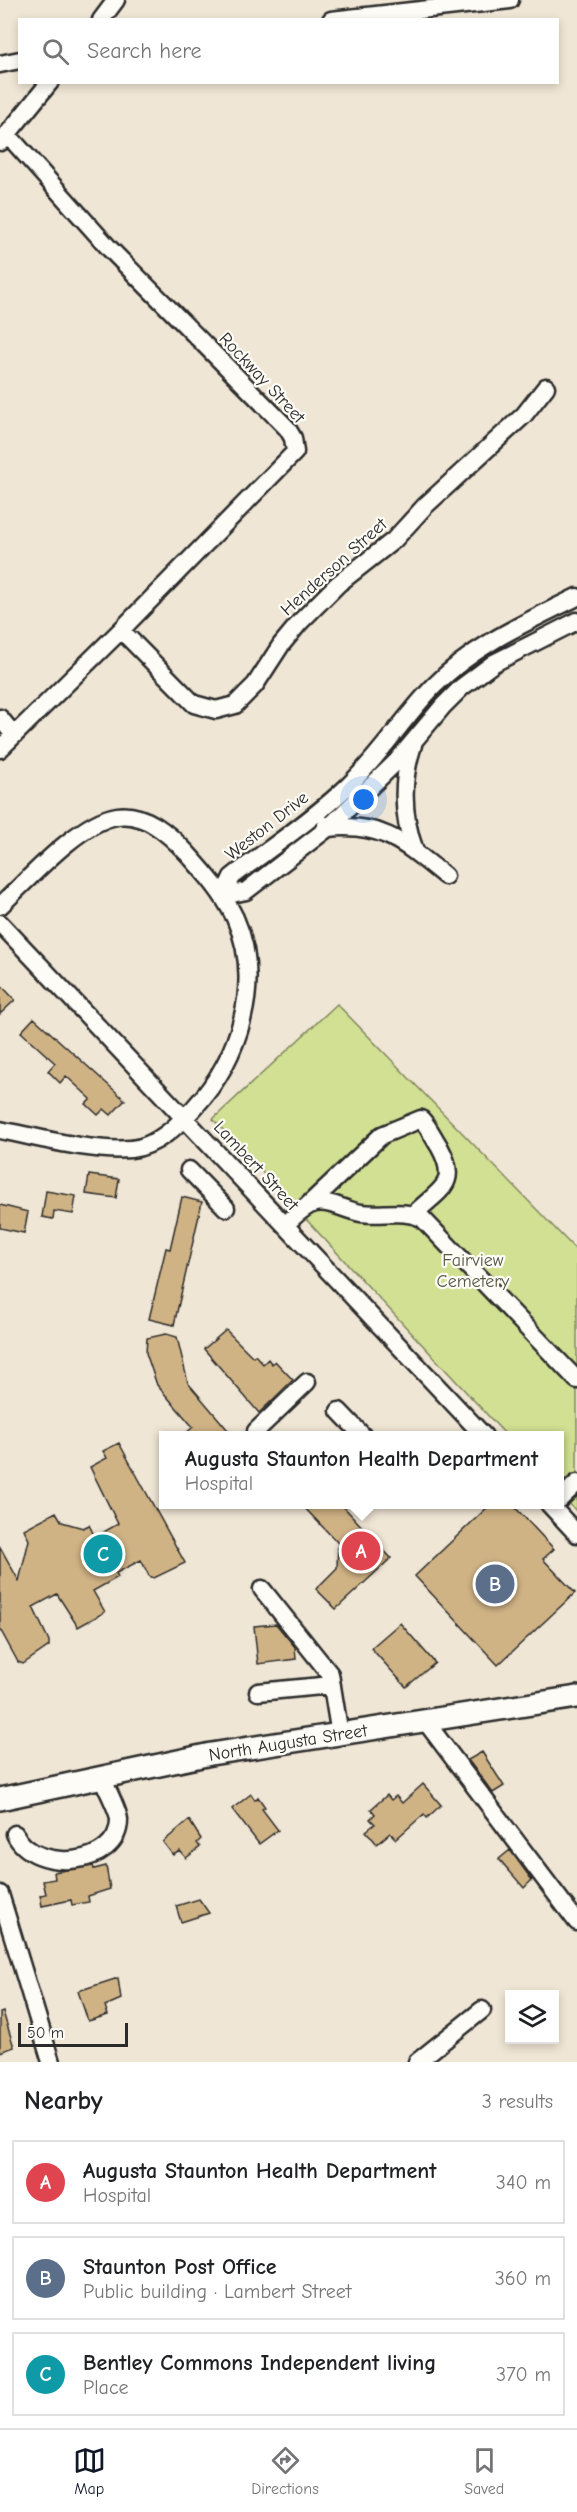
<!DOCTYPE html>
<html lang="en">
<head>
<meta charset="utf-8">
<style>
  body { margin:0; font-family:"Comic Neue",sans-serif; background:#f6f6f6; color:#202124 }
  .controls { position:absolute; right:18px; bottom:18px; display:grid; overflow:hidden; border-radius:0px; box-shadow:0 3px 9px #0003 }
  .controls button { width:54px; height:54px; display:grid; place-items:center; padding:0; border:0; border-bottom:2px solid #e0e0e0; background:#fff; color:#202124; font:30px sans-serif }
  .scale { position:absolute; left:18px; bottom:15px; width:110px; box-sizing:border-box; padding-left:6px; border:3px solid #2b2b2b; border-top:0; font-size:16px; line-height:21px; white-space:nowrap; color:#2b2b2b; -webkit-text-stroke:4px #fdfcf7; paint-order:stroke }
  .you { position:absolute; left:364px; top:800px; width:21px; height:21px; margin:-15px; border:4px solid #fff; border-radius:50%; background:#1a73e8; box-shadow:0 0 0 9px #1a73e833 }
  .badge { display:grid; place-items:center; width:39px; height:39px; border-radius:50%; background:#111827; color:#fff; font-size:20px; font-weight:700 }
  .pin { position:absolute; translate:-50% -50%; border:3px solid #fff; box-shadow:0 2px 6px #0006 }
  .popup { position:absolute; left:159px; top:1431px; width:405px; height:78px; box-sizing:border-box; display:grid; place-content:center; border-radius:0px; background:#fff; filter:drop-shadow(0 2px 4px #0005); font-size:20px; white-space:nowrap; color:#757577 }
  .popup b { font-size:22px; color:#202124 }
  .popup::after { content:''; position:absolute; left:50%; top:100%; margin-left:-12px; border:12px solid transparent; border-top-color:#fff }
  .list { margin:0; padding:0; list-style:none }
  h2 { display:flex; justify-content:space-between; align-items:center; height:78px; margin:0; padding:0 24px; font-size:26px }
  h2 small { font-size:20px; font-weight:400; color:#757577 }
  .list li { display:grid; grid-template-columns:39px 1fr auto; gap:18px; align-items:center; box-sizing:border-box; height:84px; margin:0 12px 12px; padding:0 12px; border:2px solid #e0e0e0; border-radius:0px }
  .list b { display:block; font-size:22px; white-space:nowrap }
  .list p { margin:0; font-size:20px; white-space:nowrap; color:#757577 }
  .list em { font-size:20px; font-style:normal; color:#757577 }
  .icon { flex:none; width:33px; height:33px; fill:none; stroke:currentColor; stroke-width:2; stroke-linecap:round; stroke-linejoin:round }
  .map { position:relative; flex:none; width:577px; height:2062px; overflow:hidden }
  .search { position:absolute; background:#fff; box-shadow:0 3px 9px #0003; left:18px; right:18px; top:18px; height:66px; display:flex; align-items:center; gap:15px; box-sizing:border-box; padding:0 21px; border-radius:0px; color:#757577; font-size:22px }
  .sheet { height:366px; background:#fff }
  nav { display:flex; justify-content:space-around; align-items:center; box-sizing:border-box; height:84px; border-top:2px solid #e0e0e0; background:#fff; font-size:16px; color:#757577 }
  nav a { display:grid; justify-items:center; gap:3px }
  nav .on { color:#111827 }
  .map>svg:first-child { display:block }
  .green { fill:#d2e093; stroke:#7e865f; stroke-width:1.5 }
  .building { fill:#d0b385; stroke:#2b2b2b; stroke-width:1.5 }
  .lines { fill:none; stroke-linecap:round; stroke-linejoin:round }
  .minor-casing { stroke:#2b2b2b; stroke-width:21 }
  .major-casing { stroke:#2b2b2b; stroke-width:26 }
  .minor { stroke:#fdfcf7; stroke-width:16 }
  .major { stroke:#fdfcf7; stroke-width:21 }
  .labels { text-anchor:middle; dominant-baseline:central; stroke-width:4.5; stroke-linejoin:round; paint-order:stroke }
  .street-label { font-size:18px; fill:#2b2b2b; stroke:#fdfcf7 }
  .park-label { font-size:18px; fill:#555845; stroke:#fdfcf7 }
</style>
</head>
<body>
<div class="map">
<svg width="577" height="2062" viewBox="0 0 577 2062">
  <rect width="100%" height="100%" fill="#f0e6d5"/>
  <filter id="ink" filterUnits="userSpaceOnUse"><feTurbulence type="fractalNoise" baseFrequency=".0167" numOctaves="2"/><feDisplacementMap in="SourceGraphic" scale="12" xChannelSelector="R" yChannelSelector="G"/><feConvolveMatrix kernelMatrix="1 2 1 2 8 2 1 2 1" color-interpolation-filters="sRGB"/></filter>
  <g filter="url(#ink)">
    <path class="green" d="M337 1004 577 1251V1512L559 1492V1436L506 1435 213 1119Z"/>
    <path class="building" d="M0 984 15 1000 0 1014Z
      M34 1018 125 1100 111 1115 104 1109 98 1115 86 1104 91 1099 66 1076 60 1083 48 1071 55 1063 21 1032Z
      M89 1175 119 1179 116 1198 86 1194Z
      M46 1191 76 1196 73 1214 54 1211 53 1219 42 1217Z
      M182 1197 202 1202 174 1325 149 1319 166 1248 170 1249Z
      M0 1205 28 1212 24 1233 0 1228Z
      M226 1330 253 1357 255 1355 263 1364 268 1359 272 1364 275 1361 293 1380 259 1413 204 1349Z
      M166 1334 177 1337 188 1383 233 1436H183L193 1427 157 1385 146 1353 147 1338Z
      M119 1443 185 1563 154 1578 149 1576 141 1560 116 1573 118 1577 93 1591 105 1612 78 1627 57 1594 33 1607 49 1641V1646L23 1664 18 1662 0 1629V1547L19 1581 29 1540 24 1529 56 1512 62 1522 83 1528 89 1525 95 1537 118 1524 90 1467 107 1458 103 1451Z
      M301 1504H341L391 1558 336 1609 316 1589 337 1568 338 1543Z
      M491 1504H512L554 1549 543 1559 575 1593 498 1665 415 1576Z
      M400 1623 435 1663 406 1687 371 1648Z
      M276 1624 295 1647 296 1659 258 1664 254 1626Z
      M482 1752 504 1786 493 1793 468 1760Z
      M423 1784 441 1805 427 1818 424 1814 396 1839 390 1833 377 1844 366 1831 375 1824 370 1819 375 1814 371 1809 387 1795 391 1800 396 1796 402 1803Z
      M251 1794 255 1800 258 1797 265 1807 262 1809 278 1830 259 1844 232 1809Z
      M189 1820 201 1839 197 1843 200 1847 186 1858 180 1851 173 1855 163 1842Z
      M510 1850 532 1880 524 1888 499 1859Z
      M93 1866 94 1869 106 1866 110 1889 88 1896 89 1902 72 1905 71 1900 42 1906 40 1895 46 1894 43 1881 55 1879 54 1872Z
      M199 1899 209 1913 181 1922 176 1906Z
      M118 1978 121 1999 105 2006 108 2015 88 2021 78 1991Z
      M3 2012 14 2047 0 2052V2013Z"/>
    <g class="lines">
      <g class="minor-casing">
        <path id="minor" d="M101 20 116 0
          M331 20 510 0
          M0 64 20 60
          M1 142 50 82
          M121 630 194 704 216 710 235 705 255 685 281 645 300 622 338 584 394 540 425 506 524 415 546 387
          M0 718 14 735
          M413 745C401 781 402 816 415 851
          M0 749 121 630 295 452 293 438 287 428 110 249 7 134
          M326 825 328 828C384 822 405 844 445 876
          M223 896 232 877C270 848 312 820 347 787 380 756 403 718 434 686 474 645 527 622 577 597
          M223 896 246 891 328 828 397 761 443 706 462 687 494 663 577 621
          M0 906C29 879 79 822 117 816 145 812 169 834 187 853 205 873 223 893 235 918 264 983 239 1059 194 1108 178 1125 156 1147 131 1149 91 1152 40 1138 0 1130
          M0 923 484 1436
          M189 1170 226 1208
          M307 1206 382 1135 421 1119C429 1127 433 1137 439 1146 460 1184 441 1188 414 1214
          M285 1225C294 1217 304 1205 316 1203 330 1200 347 1211 361 1213 382 1216 403 1209 422 1218L577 1380
          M339 1411 363 1436
          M256 1431 307 1382
          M559 1500 577 1483
          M549 1504 577 1534
          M262 1589 330 1674 340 1735
          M258 1692 332 1685
          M426 1722 577 1922
          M15 1834C34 1874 119 1867 119 1820 119 1811 106 1788 102 1777
          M0 1894 51 2062
          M417 2062 482 2010"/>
      </g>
      <g class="major-casing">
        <path id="major" d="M0 1799 211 1754 577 1697"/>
      </g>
      <use href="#minor" class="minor"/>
      <use href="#major" class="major"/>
    </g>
  </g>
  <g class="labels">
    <g class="street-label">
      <text transform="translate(262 378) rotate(47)">Rockway Street</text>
      <text transform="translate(334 567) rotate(-42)">Henderson Street</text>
      <text transform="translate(267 826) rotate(-38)">Weston Drive</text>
      <text transform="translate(256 1166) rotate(47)">Lambert Street</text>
      <text transform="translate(288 1743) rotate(-9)">North Augusta Street</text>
    </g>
    <g class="park-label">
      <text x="473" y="1260">Fairview<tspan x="473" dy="21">Cemetery</tspan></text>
    </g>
  </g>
</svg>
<div class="controls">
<button><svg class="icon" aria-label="layers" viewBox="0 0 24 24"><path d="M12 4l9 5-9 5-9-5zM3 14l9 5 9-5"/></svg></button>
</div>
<div class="scale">50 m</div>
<div class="you"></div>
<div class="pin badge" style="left:361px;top:1551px;background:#e0444e">A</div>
<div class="popup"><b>Augusta Staunton Health Department</b>Hospital</div>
<div class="pin badge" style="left:495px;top:1584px;background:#5c6f8a">B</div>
<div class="pin badge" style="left:103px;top:1554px;background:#0f9aa8">C</div>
<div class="search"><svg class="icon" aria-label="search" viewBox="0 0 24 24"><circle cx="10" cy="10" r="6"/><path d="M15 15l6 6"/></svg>Search here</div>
</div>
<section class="sheet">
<h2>Nearby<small>3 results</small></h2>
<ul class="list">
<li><span class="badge" style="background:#e0444e">A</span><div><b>Augusta Staunton Health Department</b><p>Hospital</p></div><em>340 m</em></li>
<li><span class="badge" style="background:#5c6f8a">B</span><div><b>Staunton Post Office</b><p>Public building · Lambert Street</p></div><em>360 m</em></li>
<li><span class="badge" style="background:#0f9aa8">C</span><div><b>Bentley Commons Independent living</b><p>Place</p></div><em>370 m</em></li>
</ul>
</section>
<nav>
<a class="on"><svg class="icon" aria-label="map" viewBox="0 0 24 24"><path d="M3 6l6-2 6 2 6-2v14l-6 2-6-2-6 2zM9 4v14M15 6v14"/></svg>Map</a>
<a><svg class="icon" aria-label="directions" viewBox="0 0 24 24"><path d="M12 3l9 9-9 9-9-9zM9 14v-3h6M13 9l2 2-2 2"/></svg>Directions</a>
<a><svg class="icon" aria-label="saved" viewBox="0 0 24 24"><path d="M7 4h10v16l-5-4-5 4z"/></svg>Saved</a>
</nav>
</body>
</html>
